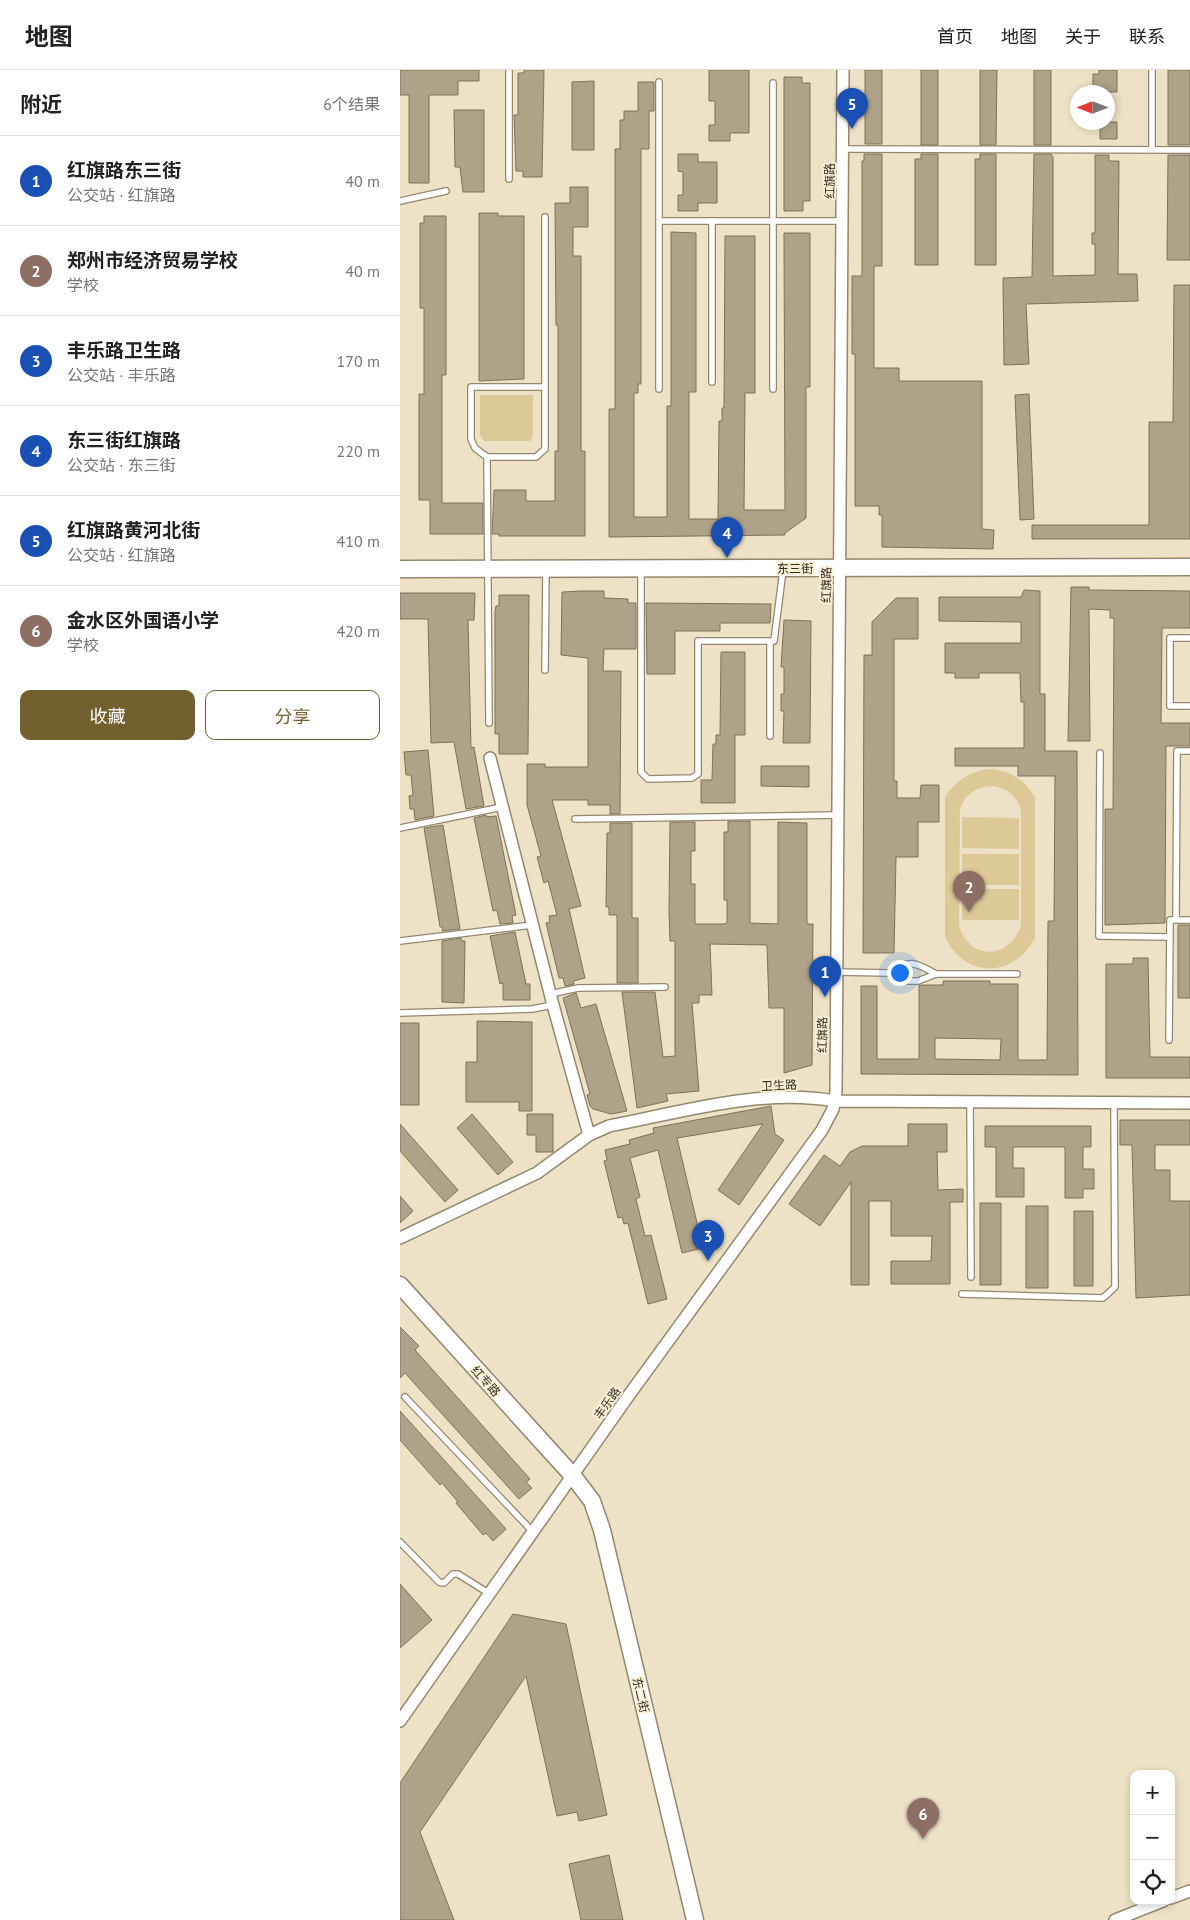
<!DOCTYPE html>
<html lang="zh">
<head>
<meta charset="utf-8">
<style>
  body { margin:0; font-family:"PT Sans","Noto Sans SC",sans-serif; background:#f6f6f6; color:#222 }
  .controls { position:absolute; right:15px; bottom:15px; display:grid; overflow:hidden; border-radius:10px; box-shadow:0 2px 8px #0003 }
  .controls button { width:45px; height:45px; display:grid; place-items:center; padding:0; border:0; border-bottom:1px solid #e0e0e0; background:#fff; color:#222; font:25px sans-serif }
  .compass { position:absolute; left:670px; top:15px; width:45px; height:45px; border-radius:50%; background:#fff; box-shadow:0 2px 8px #0003; rotate:270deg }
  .you { position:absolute; left:499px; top:902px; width:18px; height:18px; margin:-12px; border:4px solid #fff; border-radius:50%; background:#1a73e8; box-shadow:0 0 0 8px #1a73e833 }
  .badge { display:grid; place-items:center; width:32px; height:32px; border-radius:50%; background:#73602f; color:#fff; font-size:16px; font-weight:700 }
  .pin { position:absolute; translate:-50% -41px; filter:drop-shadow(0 1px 2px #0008) }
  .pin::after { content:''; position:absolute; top:26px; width:18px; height:15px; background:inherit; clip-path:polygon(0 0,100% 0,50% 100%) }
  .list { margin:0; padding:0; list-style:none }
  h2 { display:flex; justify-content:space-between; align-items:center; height:65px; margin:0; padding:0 20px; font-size:21px }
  h2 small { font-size:16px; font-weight:400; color:#767676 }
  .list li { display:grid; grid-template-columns:32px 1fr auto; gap:15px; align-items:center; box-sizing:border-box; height:90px; padding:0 20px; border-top:1px solid #e0e0e0 }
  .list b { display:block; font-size:19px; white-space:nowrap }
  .list p { margin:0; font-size:16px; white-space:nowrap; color:#767676 }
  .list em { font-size:16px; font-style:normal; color:#767676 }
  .actions { display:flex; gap:10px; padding:15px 20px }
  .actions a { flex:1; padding:11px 0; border:1px solid #73602f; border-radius:10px; text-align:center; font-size:18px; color:#73602f }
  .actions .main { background:#73602f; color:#fff }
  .icon { flex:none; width:28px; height:28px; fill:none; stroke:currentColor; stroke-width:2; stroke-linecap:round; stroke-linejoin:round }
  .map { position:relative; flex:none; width:790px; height:1850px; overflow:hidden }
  header { display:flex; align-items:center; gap:30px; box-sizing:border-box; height:70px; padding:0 25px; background:#fff; border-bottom:1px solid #e0e0e0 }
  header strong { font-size:24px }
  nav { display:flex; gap:28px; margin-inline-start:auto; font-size:18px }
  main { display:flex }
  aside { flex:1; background:#fff }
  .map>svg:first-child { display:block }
  .green { fill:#ddc998; fill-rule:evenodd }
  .building { fill:#aea389; stroke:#7c7259; fill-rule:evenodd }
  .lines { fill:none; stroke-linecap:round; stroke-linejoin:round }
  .lane-casing { stroke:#93886f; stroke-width:8 }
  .street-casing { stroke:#93886f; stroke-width:14 }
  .secondary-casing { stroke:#93886f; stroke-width:19 }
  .lane { stroke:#fff; stroke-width:5.5 }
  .street { stroke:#fff; stroke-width:11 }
  .secondary { stroke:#fff; stroke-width:16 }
  .labels { text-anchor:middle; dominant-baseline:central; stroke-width:4; stroke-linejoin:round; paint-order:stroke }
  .street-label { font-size:12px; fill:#322d23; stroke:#faefd3 }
</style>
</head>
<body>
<header>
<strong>地图</strong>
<nav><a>首页</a><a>地图</a><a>关于</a><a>联系</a></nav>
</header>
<main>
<aside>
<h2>附近<small>6个结果</small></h2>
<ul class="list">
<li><span class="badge" style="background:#1a4fb4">1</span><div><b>红旗路东三街</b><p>公交站 · 红旗路</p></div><em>40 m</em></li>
<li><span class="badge" style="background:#8d6e63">2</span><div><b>郑州市经济贸易学校</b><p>学校</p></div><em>40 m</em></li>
<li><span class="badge" style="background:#1a4fb4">3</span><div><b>丰乐路卫生路</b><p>公交站 · 丰乐路</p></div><em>170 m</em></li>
<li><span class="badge" style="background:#1a4fb4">4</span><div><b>东三街红旗路</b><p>公交站 · 东三街</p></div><em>220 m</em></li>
<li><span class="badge" style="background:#1a4fb4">5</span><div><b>红旗路黄河北街</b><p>公交站 · 红旗路</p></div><em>410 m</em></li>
<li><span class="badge" style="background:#8d6e63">6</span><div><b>金水区外国语小学</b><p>学校</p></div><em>420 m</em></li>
</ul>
<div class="actions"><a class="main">收藏</a><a>分享</a></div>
</aside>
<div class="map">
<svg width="790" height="1850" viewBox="0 0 790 1850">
  <rect width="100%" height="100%" fill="#ede1c6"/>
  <path class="green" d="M80 325H133V366L130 371H84L80 365Z
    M589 699C610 700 624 709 635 727V868C614 908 565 909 545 867V727C556 710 569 702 589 699ZM590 716C606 717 617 725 621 741V856C609 890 569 891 559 855L560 740C564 725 574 718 590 716Z
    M562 747 619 748V779L562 778Z
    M562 784H619V815H562Z
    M562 819H619V850H562Z"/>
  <path class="building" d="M0 0H79V11H58V25H29V113H9V25H0Z
    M124 0H144L142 107H123V101H116L114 45H118V3H124Z
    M309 0H349V63H330V71H309V55H315V31H309Z
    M465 0H482V74H465Z
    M521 0H538V75H521Z
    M580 0H597L596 75H580Z
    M634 0H651V75H634Z
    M699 0H717V22H693V4H699Z
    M768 0H790V75H768Z
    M384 7H402V13H410V131H403V141H384Z
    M194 11V80H172V12Z
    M238 12H254V41H249V79H241V314H238V323H234V447H267V336H271V162L296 163V322H289V449H318L319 351H322V338H324L325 166H355V323H345L344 440H385L384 163H410V317H406V448L385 463V465L209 467V339H215V79H220V50H224V41H238Z
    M54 40H84V122H63L60 97H55Z
    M700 52H717V69H700Z
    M278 84H298V92H317V133H298V141H278V125H283V102L278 101Z
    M464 84H482V196H474V298H499V311H582V459L594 460 593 479 482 477V445H479V436H455V284H452V206H462V91H464Z
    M521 84H538V195H515V89H521Z
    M580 84H596V195H575V89H580Z
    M634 84H651L653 87V206L695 205V174H692V163H695V85H709V91H719L718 204H737L738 231 626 234 629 294 604 295 603 208 632 207Z
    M768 85H790V190H767Z
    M170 117H188V157H173V186H181V381H185V466H99V464H92L94 420H126V431H155V381H158V255H156L155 133H170Z
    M79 143H98V146H124V309L79 311Z
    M24 146H46V305H42V433H83V464H30V430H19V324H24V238H20V153H24Z
    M774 215H790V469H632V455H749V352H773Z
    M629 324 634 449 620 450 615 325Z
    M671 517H689V520L790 521V558H762L761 653H790V676H766L765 853 705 855V739H713L714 548H710V540L689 539 690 671H668Z
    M624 520 640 521V624H645V681H677L678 1005 461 1004V916H477V989H519V915H543V911H590V914H618V990H647L648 851H654L655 706H618V696H555V678H624V632H621L620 603H579V608H555V603H545V573H621V552L539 551V527H621ZM535 968 601 969 600 990 535 989Z
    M181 521H204V528L228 529V533H236V579H204L203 601H221L220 744H210V735H188V730H152L181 836 169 839 185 908 173 911 174 914 165 916 163 908H159L146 853 150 852 149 846 157 845 148 811 144 813 137 787 141 786 127 735V694H145V697H188V588L161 585 162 522Z
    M0 523H75L74 550H68L71 678 74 677 84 736 66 739 54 672 31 673 28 549H0Z
    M99 525H129L128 684H99V664H95V542L96 536H99Z
    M496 528H518V569H494V711H497V728H520L521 715H539V752H518V787H496L494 883H463L464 585H472V552Z
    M246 533 371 534 370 553H320V561H275V604H247Z
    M384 550 411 551 410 673H383L384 641H381V624H384V597H381Z
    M321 582H345V665H335V733H301V710H312L313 674H316V665H320Z
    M28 680 34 746 15 750 14 739H10L9 726 13 725 11 705H6L4 682Z
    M361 696H409V717L361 716Z
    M86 745V747L96 746 116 845 112 846 113 853 100 854 97 840 93 841 74 748Z
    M328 751H350V853L378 854V752L407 753V854H413L412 995 384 1003V938H369L367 875 310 874 312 925H299V933H292L299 1021 266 1024 268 1031 237 1038 222 922H255L263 987 275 986V871H270L269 841 270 752H295V781H291V814H295V854H324L327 853V830H324V762H328Z
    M210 753H232V848H238V913H217V845H209V837H206L207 763H210Z
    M43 755 60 859 42 861 43 857H40L24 758Z
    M778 855H790V928H778Z
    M115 862 126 914H130V930H103V913L100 914 90 866Z
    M61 868 62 871H65L64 933 42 932V871Z
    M733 888H748L750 987H790V1008H706V894H733Z
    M176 923 181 938 196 934 227 1041 211 1044 193 1039 190 1036 187 1025 190 1024 163 928Z
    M77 951 132 952V1041H119V1032H66V992H77Z
    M0 953H19V1035H0Z
    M371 1036 375 1064 384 1070 339 1135 318 1120 363 1054 277 1068 303 1178 282 1183 258 1080 230 1088 240 1127 236 1129 245 1166 251 1165 267 1229 248 1234 228 1153 224 1154 222 1147 218 1148 204 1091 207 1090 205 1080 230 1074 229 1070 254 1063 253 1058Z
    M72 1044 113 1092 98 1105 57 1058Z
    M127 1044H153V1082H136V1065H127Z
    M720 1050H790V1075H755V1100H770V1131H790V1225L736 1228 732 1075H720Z
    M0 1054 58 1120 45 1132 0 1081Z
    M508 1054H547V1082H537L538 1120 563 1119V1132H550V1214H491V1191H531L532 1166H491V1131H469V1215H451V1112L420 1156 389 1134 424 1085 440 1096 450 1082 462 1076H508Z
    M585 1056H691V1077H683V1099H694V1119H683V1128H665V1077H613V1098H624V1127H596V1077H585Z
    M0 1126 13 1141 0 1153Z
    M580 1133H601V1215H580Z
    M626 1136H648V1218H626Z
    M674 1141H693V1216H674Z
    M0 1257 19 1276 15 1280 130 1409 126 1412 132 1418 119 1429 5 1303 0 1308Z
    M0 1341 106 1459 93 1471 86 1463 83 1465 56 1433 58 1432 42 1413 40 1415 0 1370Z
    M0 1514 32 1550 0 1578Z
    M113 1544 166 1554 207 1745 179 1751 177 1742 157 1746 126 1606 20 1762 54 1850H0V1713Z
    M209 1785 223 1850H181L169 1794Z"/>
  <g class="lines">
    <g class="lane-casing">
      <path id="lane" d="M109 0V109
        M443 79 790 80
        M752 80V0
        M0 131 46 121
        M259 151H442
        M312 312V151
        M259 319V12
        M373 319V13
        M87 387 75 378 71 369V317H145
        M241 499V702L248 709 292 708 298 704V571H374L383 500
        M790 568H770V636H790
        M370 571V666
        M145 600 146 499
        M89 653 87 387H136L145 379V147
        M700 683 699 866 769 867
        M175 749 438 745
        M0 758 102 737
        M776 850 777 681H790
        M0 871 132 855
        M437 902 489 903 496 908 508 911H518L536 904H617
        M489 903C508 888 517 893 536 904
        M150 924 178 918 265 917
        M0 943 132 939 153 935
        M769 970 770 850H790
        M570 1032 571 1207
        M562 1224 703 1228 715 1217 714 1033
        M5 1327 133 1462
        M0 1472 39 1512 44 1513 53 1504H58L90 1524"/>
    </g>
    <g class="street-casing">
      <path id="street" d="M90 688 153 935 189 1065
        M0 1168 137 1103 189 1065 209 1056C282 1042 360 1018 435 1031L790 1033
        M0 1651 229 1325 422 1060 433 1039 436 1022 443 0
        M771 1828 790 1821
        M715 1850 763 1831"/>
    </g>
    <g class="secondary-casing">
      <path id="secondary" d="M0 499 790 497
        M0 1215 173 1406 192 1431 202 1460 295 1850"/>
    </g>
    <use href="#lane" class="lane"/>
    <use href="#street" class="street"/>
    <use href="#secondary" class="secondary"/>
  </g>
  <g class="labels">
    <g class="street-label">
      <text transform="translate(429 111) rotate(-90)">红旗路</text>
      <text x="395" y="498">东三街</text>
      <text transform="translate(426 515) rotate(-89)">红旗路</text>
      <text transform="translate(422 965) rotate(-89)">红旗路</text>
      <text transform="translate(379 1015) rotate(-3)">卫生路</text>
      <text transform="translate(86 1311) rotate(48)">红专路</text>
      <text transform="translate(207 1333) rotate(-55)">丰乐路</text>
      <text transform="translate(241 1625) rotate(77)">东二街</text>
    </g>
  </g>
</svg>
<div class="controls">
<button>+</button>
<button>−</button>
<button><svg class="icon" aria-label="locate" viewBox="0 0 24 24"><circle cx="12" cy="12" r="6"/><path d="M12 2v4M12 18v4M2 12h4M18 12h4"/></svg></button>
</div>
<svg class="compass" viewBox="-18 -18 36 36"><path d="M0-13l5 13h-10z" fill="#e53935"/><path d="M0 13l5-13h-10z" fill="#767676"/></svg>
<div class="you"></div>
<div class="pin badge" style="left:425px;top:927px;background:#1a4fb4">1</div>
<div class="pin badge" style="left:569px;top:842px;background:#8d6e63">2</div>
<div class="pin badge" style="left:308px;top:1191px;background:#1a4fb4">3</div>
<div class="pin badge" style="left:327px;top:488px;background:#1a4fb4">4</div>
<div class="pin badge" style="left:452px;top:59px;background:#1a4fb4">5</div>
<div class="pin badge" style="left:523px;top:1769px;background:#8d6e63">6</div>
</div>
</main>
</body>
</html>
